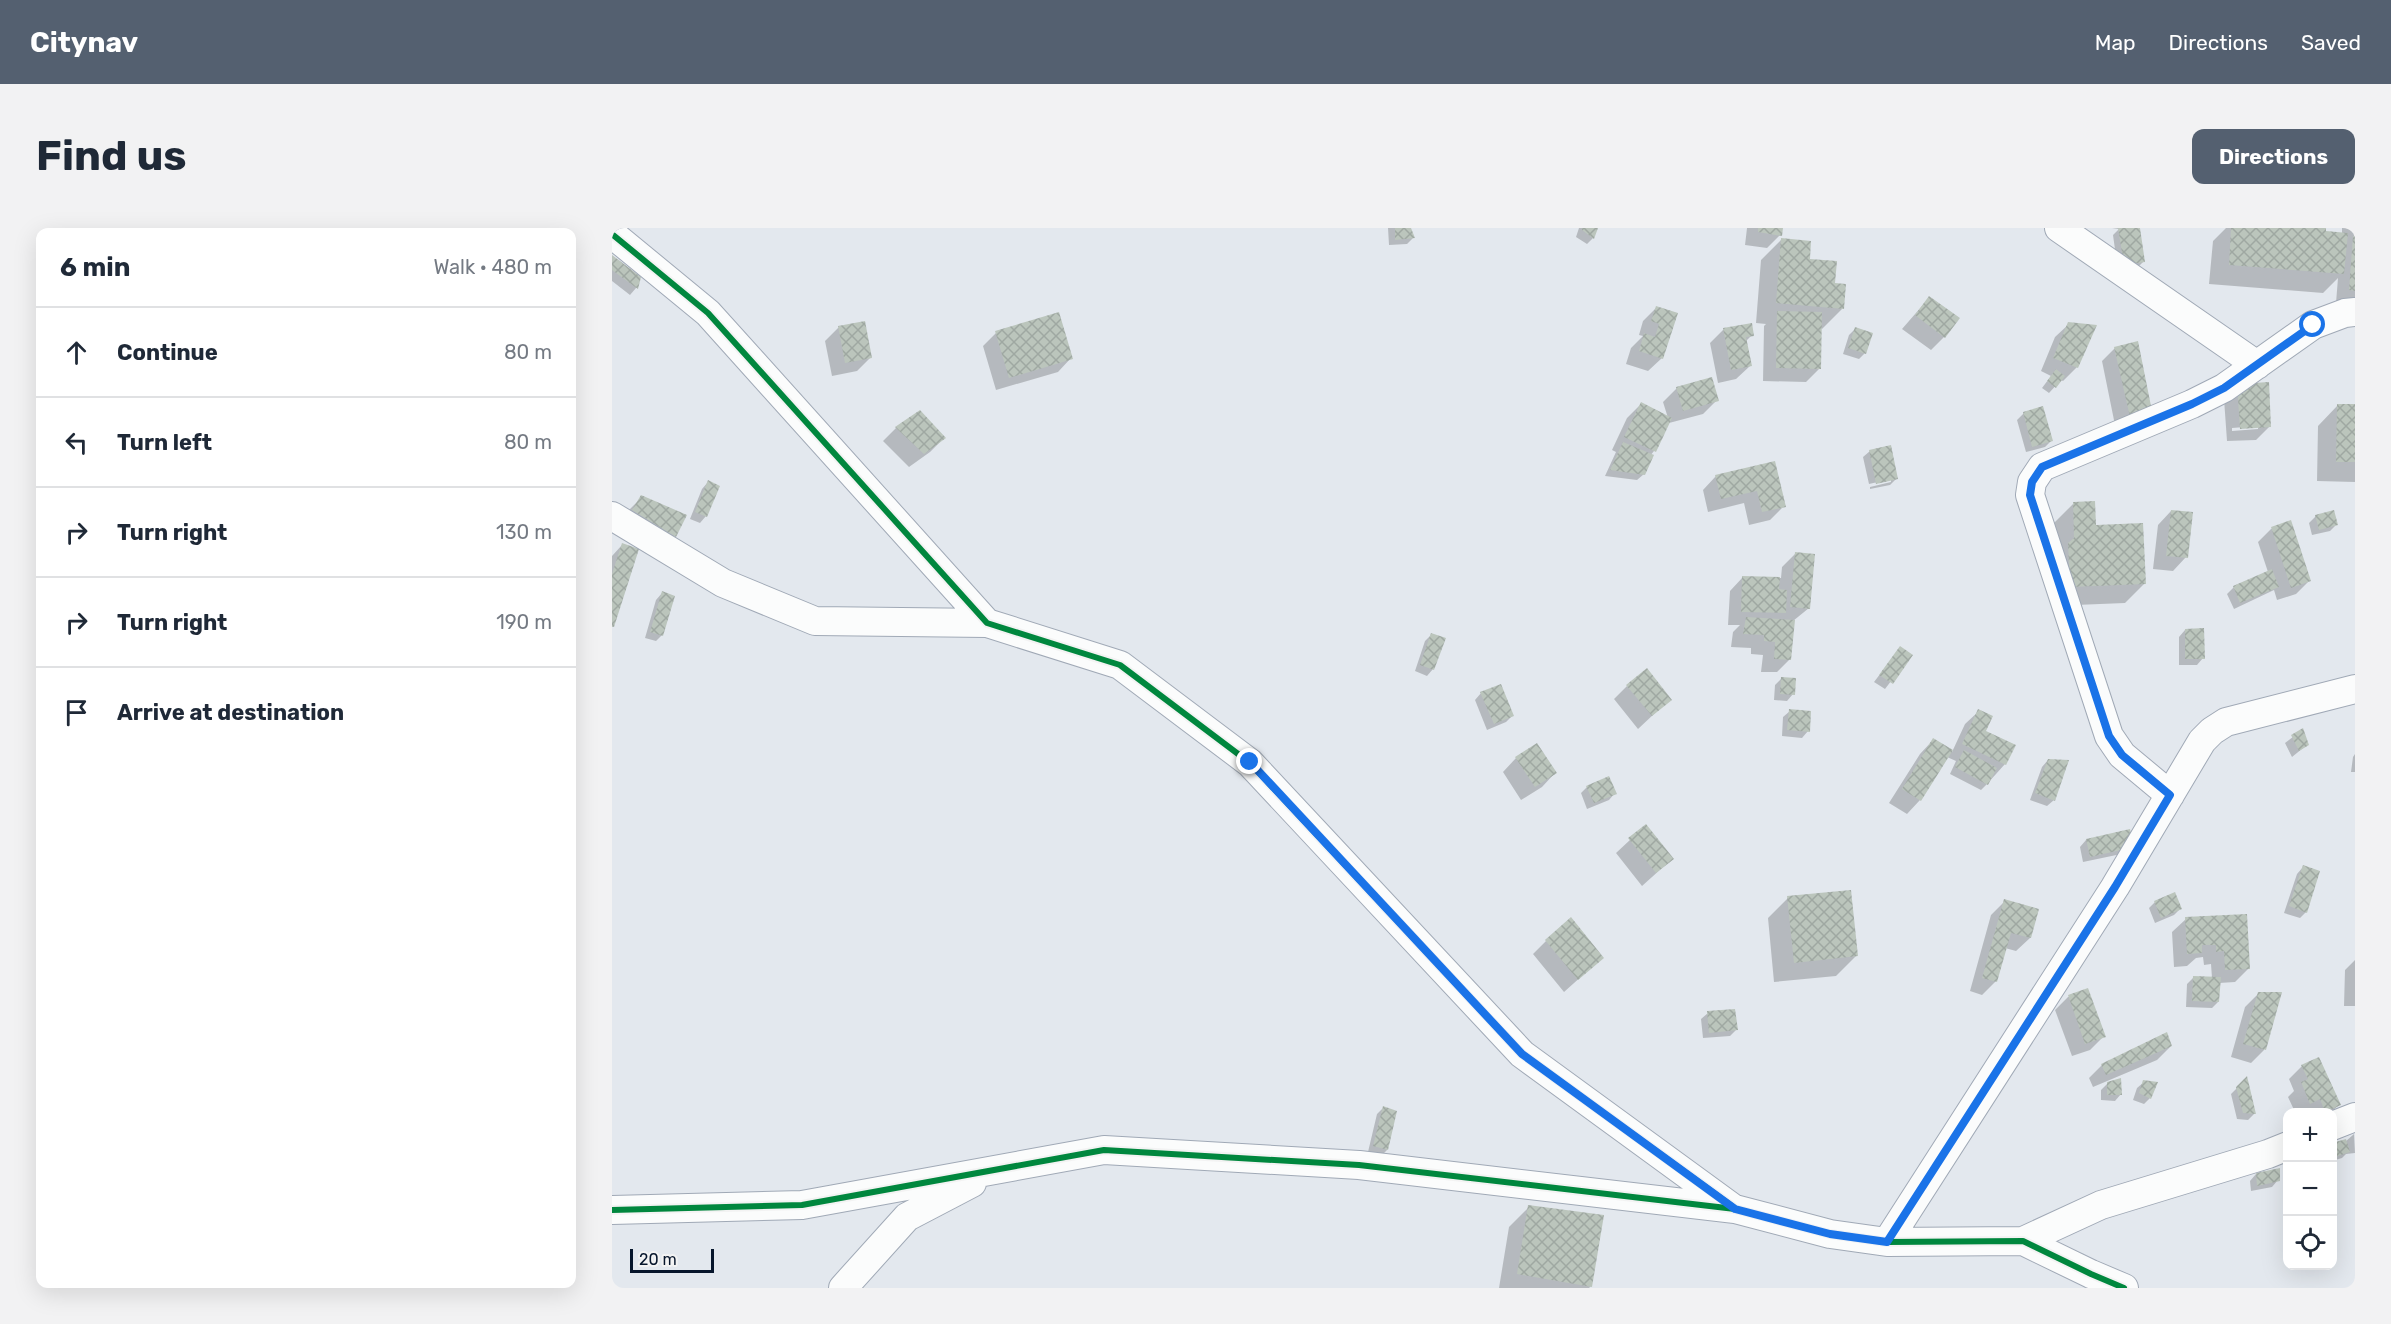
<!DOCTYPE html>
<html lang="en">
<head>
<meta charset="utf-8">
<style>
  body { margin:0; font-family:Rubik,sans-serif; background:#f2f2f3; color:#1f2937 }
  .controls { position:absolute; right:18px; bottom:18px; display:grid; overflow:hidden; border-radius:12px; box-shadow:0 6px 24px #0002 }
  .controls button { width:54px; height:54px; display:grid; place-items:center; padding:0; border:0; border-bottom:2px solid #e0e1e3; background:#fff; color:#1f2937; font:30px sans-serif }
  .scale { position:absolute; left:18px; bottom:15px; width:84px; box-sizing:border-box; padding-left:6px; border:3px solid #07162c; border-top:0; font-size:16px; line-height:21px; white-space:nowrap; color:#07162c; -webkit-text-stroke:4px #f3f3f3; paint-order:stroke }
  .stop { position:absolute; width:18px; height:18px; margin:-14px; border:4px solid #1a73e8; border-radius:50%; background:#fff }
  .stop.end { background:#1a73e8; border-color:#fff; box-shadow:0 2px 6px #0008 }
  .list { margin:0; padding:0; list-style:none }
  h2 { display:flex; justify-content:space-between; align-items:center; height:78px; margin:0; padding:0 24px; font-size:26px }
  h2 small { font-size:20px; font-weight:400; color:#747a83 }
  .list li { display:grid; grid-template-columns:39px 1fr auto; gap:18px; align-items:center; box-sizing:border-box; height:90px; padding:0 24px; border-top:2px solid #e0e1e3 }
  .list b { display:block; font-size:22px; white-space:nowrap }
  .list em { font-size:20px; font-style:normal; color:#747a83 }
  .icon { flex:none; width:33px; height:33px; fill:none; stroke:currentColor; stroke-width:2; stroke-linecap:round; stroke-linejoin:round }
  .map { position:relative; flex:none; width:1743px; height:1060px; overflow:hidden; border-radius:12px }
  header { display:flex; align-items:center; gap:36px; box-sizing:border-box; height:84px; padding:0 30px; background:#546070; color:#fff }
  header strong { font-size:28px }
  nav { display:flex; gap:33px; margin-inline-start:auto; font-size:21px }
  .intro { display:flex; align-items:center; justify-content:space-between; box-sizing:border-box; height:144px; padding:0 36px }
  h1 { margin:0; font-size:42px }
  .button { padding:15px 27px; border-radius:12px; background:#546070; color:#fff; font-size:21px; font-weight:700 }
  main { display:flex; gap:36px; padding:0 36px }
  aside { flex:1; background:#fff; border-radius:12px; box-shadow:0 6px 24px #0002 }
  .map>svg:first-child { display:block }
  .shadow { fill:#0003; fill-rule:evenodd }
  .building { fill:url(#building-cross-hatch) }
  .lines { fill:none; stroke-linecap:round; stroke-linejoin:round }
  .minor-casing { stroke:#a0a9b6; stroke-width:30 }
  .minor { stroke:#fbfcfc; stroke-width:28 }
  .cycleway-casing { stroke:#f3f3f3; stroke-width:10 }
  .cycleway { stroke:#00873e; stroke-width:6 }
  .route { stroke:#1a73e8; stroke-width:8 }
</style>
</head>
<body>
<header>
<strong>Citynav</strong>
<nav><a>Map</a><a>Directions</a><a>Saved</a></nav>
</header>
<div class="intro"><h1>Find us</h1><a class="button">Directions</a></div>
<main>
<aside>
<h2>6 min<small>Walk · 480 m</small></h2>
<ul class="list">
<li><svg class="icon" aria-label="ahead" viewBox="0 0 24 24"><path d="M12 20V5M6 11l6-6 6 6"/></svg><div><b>Continue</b></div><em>80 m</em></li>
<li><svg class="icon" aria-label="left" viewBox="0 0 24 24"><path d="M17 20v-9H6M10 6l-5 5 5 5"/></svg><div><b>Turn left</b></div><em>80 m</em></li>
<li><svg class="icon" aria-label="right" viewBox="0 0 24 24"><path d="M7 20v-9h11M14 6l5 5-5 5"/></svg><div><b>Turn right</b></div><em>130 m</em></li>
<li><svg class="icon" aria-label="right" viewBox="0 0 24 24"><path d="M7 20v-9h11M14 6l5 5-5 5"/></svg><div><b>Turn right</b></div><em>190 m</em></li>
<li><svg class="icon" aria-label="arrive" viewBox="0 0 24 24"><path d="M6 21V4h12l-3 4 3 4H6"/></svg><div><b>Arrive at destination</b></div></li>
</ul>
</aside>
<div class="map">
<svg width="1743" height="1060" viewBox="0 0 1743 1060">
  <defs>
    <pattern id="building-cross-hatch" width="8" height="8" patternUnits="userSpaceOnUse" patternTransform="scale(1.5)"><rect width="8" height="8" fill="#bbc5bc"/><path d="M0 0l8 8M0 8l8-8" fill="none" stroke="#9fa8a2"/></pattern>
  </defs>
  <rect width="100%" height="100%" fill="#e3e8ee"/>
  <path class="shadow" d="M776 0H798L801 10 795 16 777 17Z
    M967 0H984L981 10 975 16 964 9Z
    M1135 0H1169L1168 7 1155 20 1133 17Z
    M1500 0H1527L1532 33 1525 40 1506 43 1501 7 1507 1Z
    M1614 0H1712V4L1730 6V0H1743V75H1724L1726 50 1711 65 1597 56 1601 13Z
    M1169 12 1197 32 1222 56 1231 80 1210 101 1208 100 1207 141 1194 154 1151 153 1152 98 1154 96 1144 95 1149 32Z
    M0 29 28 50 24 60 18 67 0 53Z
    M1317 70 1332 109 1319 122 1290 101Z
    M1045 79 1064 86 1050 130 1036 143 1014 136 1019 120 1031 108 1027 107 1031 93Z
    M1457 96 1465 139 1451 153 1449 152 1437 165 1430 160 1439 148 1429 143 1443 109Z
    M227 99 258 130 245 143 220 148 213 113Z
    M1244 100 1253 125 1247 131 1231 126 1237 107Z
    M1111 102 1140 107 1133 114 1138 138 1124 151 1106 155 1098 115Z
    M384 105 459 130 446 144 384 162 371 118Z
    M1503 120 1539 183 1504 202 1490 133Z
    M1626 157 1658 198 1644 212 1615 213 1612 171ZM1646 198V201L1620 203V200Z
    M1065 160 1105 172 1091 186 1057 195V193L1042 223 1038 228 1032 246 1025 252 993 248 1004 224 1000 222 1015 190 1029 176 1056 190 1051 174Z
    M1726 177 1743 178V254L1705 253 1706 198Z
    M1412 185 1439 213 1433 219 1414 224 1405 192Z
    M284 200 332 210 318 224 297 239 271 213Z
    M1258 223 1285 250 1278 257 1258 261V259L1279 254V251L1257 256 1251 229Z
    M1162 234 1172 278 1158 292 1137 297 1132 275 1096 284 1091 262 1104 248Z
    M96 254 94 288 88 295 78 291 90 261Z
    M30 269 63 308 50 321 16 283Z
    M1461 276 1533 355 1513 375 1439 378 1437 337 1441 296Z
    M1559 283 1574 329 1561 343 1541 341 1546 297Z
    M1704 288 1724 297 1718 303 1700 307 1697 295Z
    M1678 294 1697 353 1684 366 1665 372 1662 362 1622 381 1615 366 1622 359 1656 344 1646 314 1659 301Z
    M10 317 0 399V328Z
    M1183 326 1197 380 1181 393 1178 431 1165 444H1149L1151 427 1139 426V420L1119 419 1121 404 1128 397H1116L1118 363 1131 349 1169 350 1170 339Z
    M50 365V407L44 413 33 410 44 372Z
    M1573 402 1591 430 1585 437H1567V409Z
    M819 407 821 441 815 448 803 443 813 413Z
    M1288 420 1299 427 1273 461 1262 454Z
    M1169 451 1181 466 1175 473 1162 472 1163 457Z
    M1015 458 1058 471 1026 501 1002 471Z
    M869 465 900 488 894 494 875 502 863 472Z
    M1178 483 1196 503 1190 510 1170 508 1171 489Z
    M1367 483 1372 504 1402 517 1393 536 1375 556 1369 562 1338 546 1344 533 1335 529 1308 572 1295 586 1277 575 1308 526 1321 512 1340 524 1353 496Z
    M1690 502 1696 516 1680 529 1673 515Z
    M1743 526V544H1739L1741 529Z
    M904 530 943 545 930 559 909 572 891 544Z
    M1436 532 1442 572 1435 578 1418 572 1430 539Z
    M975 559 1003 565 997 572 975 581 969 565Z
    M1033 598 1060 631 1030 658 1004 625Z
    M1517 603 1514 625 1471 634 1468 619 1474 612Z
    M1691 639 1694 684 1688 690 1672 685 1685 646Z
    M1176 670 1244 728 1224 748 1162 754 1156 690Z
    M1393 673 1418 710 1404 723 1393 720 1384 753 1370 767 1358 763 1379 687Z
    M1543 674 1568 681 1562 687 1543 695 1537 680Z
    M1574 691 1636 741 1623 754 1607 755 1606 774 1600 780 1574 779 1575 756 1582 749 1600 750 1599 736 1592 737 1591 729 1584 730 1575 738 1562 739 1560 704Z
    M934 713 990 730 952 764 921 726Z
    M1743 732V778H1732L1733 742Z
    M1475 762 1492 808 1478 822 1460 828 1443 782 1456 769Z
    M1647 765 1668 766 1652 822 1639 835 1619 829 1633 779Z
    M1096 785 1124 802 1118 808 1091 810 1089 791Z
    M1559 818 1545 832 1481 859 1477 850 1490 837Z
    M1690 838 1727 877 1719 884H1683L1676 869 1682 863 1677 851Z
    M1634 851 1642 886 1636 892 1625 891 1619 866Z
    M1532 854 1538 870 1532 876 1521 872 1525 860Z
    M1496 855 1509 866 1503 873 1489 872V862Z
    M771 880 775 922 769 928 756 924 765 886Z
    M1742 906 1743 925 1734 926 1730 930 1720 933V917L1733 914Z
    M1644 946 1666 952 1660 959 1639 963 1638 953Z
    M917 979 979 1058 977 1060H887L897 999Z"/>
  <path class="building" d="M783 0H799L803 10 783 12Z
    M970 0H986L982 11 970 2Z
    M1146 0H1171L1170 8 1146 4Z
    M1506 0H1528L1533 34 1512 37Z
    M1619 0H1714V3L1736 5 1732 46 1617 37Z
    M1741 8H1743V63L1737 62Z
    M1169 10 1199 13 1198 31 1225 33 1223 55 1234 56 1232 81 1164 75Z
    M0 27 29 49 26 61 0 42Z
    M1317 68 1348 90 1333 110 1303 87Z
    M1044 78 1066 85 1051 131 1027 123 1032 105 1043 109 1047 96 1039 93Z
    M1165 83 1210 84 1209 141 1164 140Z
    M447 84 461 131 397 150 383 103Z
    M253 93 260 130 233 135 226 98Z
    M1456 94 1485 97 1466 140 1441 130Z
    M1140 95 1142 108 1134 109 1140 138 1119 142 1111 100Z
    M1243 99 1261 105 1254 126 1236 120Z
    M1526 113 1540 183 1518 189 1502 119Z
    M1444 141 1453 148 1444 160 1435 153Z
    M1100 149 1107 173 1071 183 1064 159Z
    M1657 154 1659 199 1628 201 1625 156Z
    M1029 174 1060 190 1044 224 1012 209Z
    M1725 176H1743V234H1724Z
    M1431 178 1441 213 1420 219 1411 184Z
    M308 182 334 210 312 226 283 199Z
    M1011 214 1042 227 1033 247 998 242Z
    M1279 217 1286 251 1264 256 1257 222Z
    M1163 233 1174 279 1150 284 1145 263 1109 271 1103 247Z
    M96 252 108 258 95 289 83 284Z
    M29 267 75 287 64 309 20 282Z
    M1483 273 1484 297 1531 295 1534 356 1458 359 1456 315 1462 310 1461 274Z
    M1559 282 1581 284 1576 330 1554 328Z
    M1722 282 1726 297 1707 302 1703 287Z
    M1679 292 1699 353 1679 360 1659 299Z
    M10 315 27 321 2 399H0V346Z
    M1183 324 1203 326 1198 381 1178 379Z
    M1660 341 1667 359 1628 375 1621 358Z
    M1130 348 1168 349 1167 361 1175 362 1174 385 1129 384Z
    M50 363 63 368 51 408 38 404Z
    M1134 389 1183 392 1179 432 1162 431 1163 414 1152 413V407L1131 406Z
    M1592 400 1593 431H1573V401Z
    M819 405 834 410 822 442 808 437Z
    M1288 418 1301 427 1281 456 1267 447Z
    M1035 440 1060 472 1040 488 1014 457Z
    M1169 449 1184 450 1183 467 1168 466Z
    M889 456 902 488 882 496 868 464Z
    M1177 481 1199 483 1198 504 1175 502Z
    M1366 481 1381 488 1374 503 1404 517 1394 537 1350 516Z
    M1691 500 1697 517 1687 523 1679 507Z
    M1321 510 1341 522 1309 573 1290 561Z
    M925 515 945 545 923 559 903 529Z
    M1352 522 1385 540 1376 557 1343 539Z
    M1436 531 1457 532 1443 573 1423 565Z
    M997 548 1005 566 982 575 974 558Z
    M1034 596 1062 631 1044 645 1016 610Z
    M1518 601 1522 619 1478 629 1474 611Z
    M1691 637 1708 643 1695 685 1677 678Z
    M1239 662 1246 728 1182 735 1175 668Z
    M1563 664 1570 681 1549 690 1542 673Z
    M1392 671 1427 681 1419 710 1399 705 1385 754 1370 750Z
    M1635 686 1638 741 1613 742 1612 723 1604 724V717H1590V725L1575 726 1573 689Z
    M959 689 992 730 966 752 933 712Z
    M1581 748 1609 749 1607 774 1580 773Z
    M1476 760 1494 809 1473 816 1456 767Z
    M1646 764H1670L1654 822 1631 816Z
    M1123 781 1126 802 1097 805 1095 783Z
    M1555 804 1560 818 1494 847 1489 836Z
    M1707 829 1729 877 1713 884 1708 871 1698 876 1689 854 1696 851 1689 837Z
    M1635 848 1644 886 1631 885 1624 859Z
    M1509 850 1510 867H1495V854Z
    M1531 852 1546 854 1539 871 1527 865Z
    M771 878 785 883 776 922 761 918Z
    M1734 911 1738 924 1720 930V915Z
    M1668 940V953L1645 958 1644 945Z
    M916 977 992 987 980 1059 905 1046Z"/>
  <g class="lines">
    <g class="minor-casing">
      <path id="minor" d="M1447 0 1645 137
        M0 6 96 85 375 395 508 437 638 535 910 826 1121 980
        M0 288 111 355 203 393 375 395
        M1558 567 1510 527 1497 508 1418 267 1420 254 1430 239 1580 176 1612 160 1701 97 1733 85 1743 84
        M1720 898 1743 889
        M0 982 190 977 492 922 747 937 1123 981 1218 1006 1275 1014 1411 1013 1479 1046 1512 1060
        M1411 1013 1489 977 1656 926 1676 918
        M1275 1014 1503 659 1590 513 1600 503 1614 494 1743 461
        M231 1060 295 989 360 955"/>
    </g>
    <use href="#minor" class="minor"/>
    <g class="cycleway-casing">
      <path id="cycleway" d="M0 6 96 85 375 395 508 437 638 535 910 826 1121 979
        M0 982 190 977 492 922 747 937 1123 981 1218 1006 1275 1014 1411 1013 1479 1046 1512 1060"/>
    </g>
    <use href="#cycleway" class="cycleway"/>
  </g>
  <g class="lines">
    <path class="route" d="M638 534 910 826 1123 981 1218 1006 1275 1014 1503 659 1558 567 1510 527 1497 508 1418 267 1420 254 1430 239 1580 176 1612 160 1701 97"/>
  </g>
</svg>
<div class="controls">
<button>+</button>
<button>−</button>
<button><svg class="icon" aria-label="locate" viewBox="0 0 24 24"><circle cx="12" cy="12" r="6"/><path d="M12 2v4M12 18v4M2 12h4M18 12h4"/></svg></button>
</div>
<div class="scale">20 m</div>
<div class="stop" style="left:1701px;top:97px"></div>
<div class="stop end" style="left:638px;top:534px"></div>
</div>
</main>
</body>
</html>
